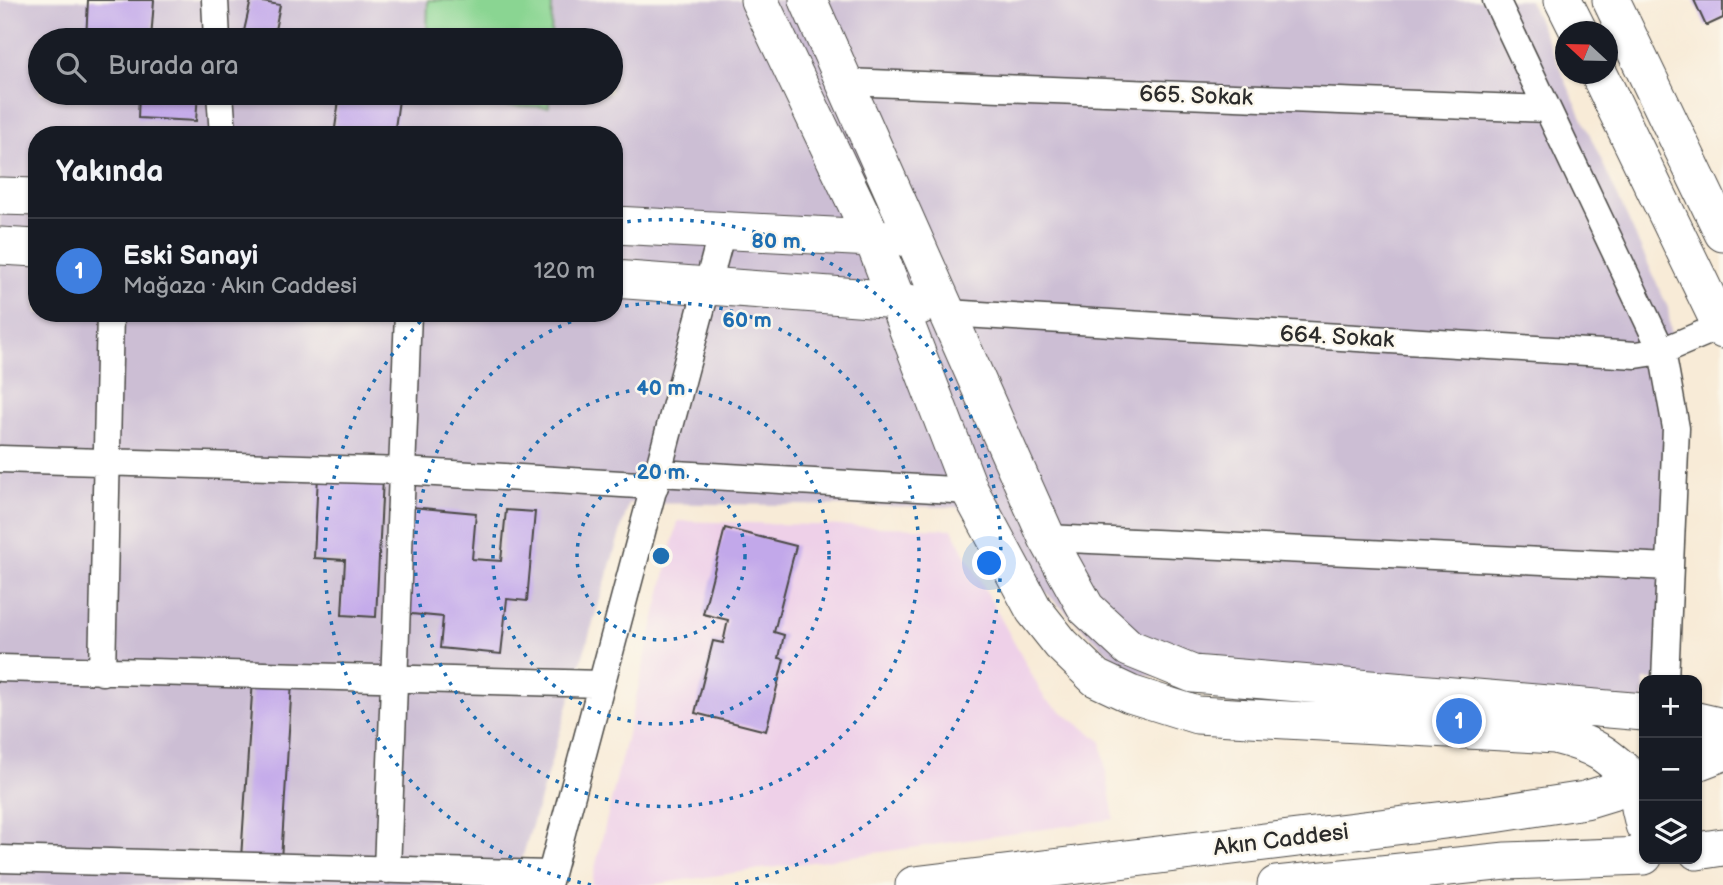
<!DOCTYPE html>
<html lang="tr">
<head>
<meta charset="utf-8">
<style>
  body { margin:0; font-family:"Balsamiq Sans",sans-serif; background:#20242c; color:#f1f3f6 }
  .controls { position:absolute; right:21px; bottom:21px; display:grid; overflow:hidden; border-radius:14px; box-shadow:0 2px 5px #0004 }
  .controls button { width:63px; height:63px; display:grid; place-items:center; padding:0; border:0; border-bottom:2px solid #363941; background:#171b24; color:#f1f3f6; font:35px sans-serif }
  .compass { position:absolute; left:1555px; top:21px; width:63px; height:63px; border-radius:50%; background:#171b24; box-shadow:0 2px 5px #0004; rotate:292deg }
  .you { position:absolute; left:990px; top:564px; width:24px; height:24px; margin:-18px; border:5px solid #fff; border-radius:50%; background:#1a73e8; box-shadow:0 0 0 10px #1a73e833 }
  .badge { display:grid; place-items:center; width:46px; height:46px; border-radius:50%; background:#ea580c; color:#fff; font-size:23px; font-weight:700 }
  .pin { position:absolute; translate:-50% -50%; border:4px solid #fff; box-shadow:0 2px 7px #0006 }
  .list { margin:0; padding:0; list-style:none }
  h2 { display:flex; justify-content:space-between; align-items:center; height:91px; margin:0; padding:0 28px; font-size:30px }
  h2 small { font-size:23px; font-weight:400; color:#9ea1a6 }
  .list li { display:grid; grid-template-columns:46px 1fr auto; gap:21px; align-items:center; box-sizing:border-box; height:105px; padding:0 28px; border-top:2px solid #363941 }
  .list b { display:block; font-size:26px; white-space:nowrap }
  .list p { margin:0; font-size:23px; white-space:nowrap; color:#9ea1a6 }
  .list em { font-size:23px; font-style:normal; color:#9ea1a6 }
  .icon { flex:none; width:38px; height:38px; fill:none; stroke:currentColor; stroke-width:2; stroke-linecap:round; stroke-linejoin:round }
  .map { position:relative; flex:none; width:1723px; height:885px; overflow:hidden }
  .search { position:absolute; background:#171b24; box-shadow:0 2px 5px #0004; left:28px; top:28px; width:595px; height:77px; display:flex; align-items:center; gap:18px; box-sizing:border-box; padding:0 24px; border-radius:38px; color:#9ea1a6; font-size:26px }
  .panel { position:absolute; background:#171b24; box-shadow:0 2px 5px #0004; left:28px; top:126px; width:595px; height:196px; border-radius:28px }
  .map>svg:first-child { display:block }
  .built { fill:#eed0e8 }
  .industrial { fill:#ccbed4; fill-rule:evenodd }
  .green { fill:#8ad592; stroke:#5a805e; stroke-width:2 }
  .building { fill:#c2a8ea }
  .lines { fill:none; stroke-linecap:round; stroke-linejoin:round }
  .street-casing { stroke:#4a4845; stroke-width:29 }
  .secondary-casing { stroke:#4a4845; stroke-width:39 }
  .street { stroke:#fff; stroke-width:26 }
  .secondary { stroke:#fff; stroke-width:37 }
  .ring { fill:none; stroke:#1f6fb2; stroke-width:3.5; stroke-dasharray:3.5 7 }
  .labels { text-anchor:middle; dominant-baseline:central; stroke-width:5; stroke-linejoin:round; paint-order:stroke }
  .street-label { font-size:23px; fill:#2b2b2b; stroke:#fbf7ec }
  .centre { fill:#1f6fb2; stroke:#fbf7ec; stroke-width:3.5 }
  .ring-label { font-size:21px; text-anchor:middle; font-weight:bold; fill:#1f6fb2; stroke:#fbf7ec; stroke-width:5; stroke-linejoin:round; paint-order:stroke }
</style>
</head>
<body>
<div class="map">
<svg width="1723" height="885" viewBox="0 0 1723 885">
  <rect width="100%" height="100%" fill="#fbf7ec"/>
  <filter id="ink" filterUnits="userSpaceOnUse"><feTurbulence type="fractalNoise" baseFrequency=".0143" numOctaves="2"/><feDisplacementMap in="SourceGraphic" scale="14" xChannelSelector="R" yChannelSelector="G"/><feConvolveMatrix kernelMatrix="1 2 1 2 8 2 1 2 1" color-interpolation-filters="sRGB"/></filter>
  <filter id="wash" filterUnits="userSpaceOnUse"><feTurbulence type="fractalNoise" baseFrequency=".00686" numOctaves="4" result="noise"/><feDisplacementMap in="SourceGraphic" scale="28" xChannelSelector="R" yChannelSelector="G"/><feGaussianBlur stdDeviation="1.57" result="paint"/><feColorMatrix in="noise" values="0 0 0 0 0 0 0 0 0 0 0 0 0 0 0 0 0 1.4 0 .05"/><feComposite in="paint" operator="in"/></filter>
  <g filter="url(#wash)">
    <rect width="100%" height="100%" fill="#f8ebd7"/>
    <path class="built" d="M678 521 952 529 1045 699 1101 741 1114 819 650 885H591Z"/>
    <path class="industrial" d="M0 0H1529L1668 308 1686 454 1678 680H1644V702L1262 691 1129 673 957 507 629 503 514 885H0ZM40 40H611V93H40ZM37 135H614V313H37Z"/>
    <path class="green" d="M428 0H552L551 40H427Z
      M425 93H549V107L425 104Z"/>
    <g id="blocks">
      <path class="building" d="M88 0H154L151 40H86Z
        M251 0 280 5 273 40H242Z
        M1694 0H1723V18L1706 26Z
        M139 93H198L196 121 138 118Z
        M340 93H400L394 135H334Z
        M318 475 383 478 376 617 342 615 345 560 314 558Z
        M411 507 476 513 472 559 501 561 506 510 535 512 527 601 507 599 501 654 440 648 443 617 401 613Z
        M725 528 796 546 774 632 784 635 779 658 784 659 766 731 695 713 713 641 723 643 728 620 703 614Z
        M253 679 292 682 281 860 241 858Z"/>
    </g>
  </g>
  <g filter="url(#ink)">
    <use href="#blocks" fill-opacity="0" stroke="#4a4845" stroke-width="2"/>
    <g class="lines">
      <g class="street-casing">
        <path id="street" d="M215 0 217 40
          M1496 0 1662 351 1676 428 1665 680
          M845 82 1547 109
          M220 93 223 135
          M947 313 1636 355 1662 351 1721 326
          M0 459 402 471 655 486
          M658 473 970 491
          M1047 538 1670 567
          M0 668 601 684
          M102 672 110 313
          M0 859 550 874
          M387 870 408 313
          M548 885 722 231"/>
      </g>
      <g class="secondary-casing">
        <path id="secondary" d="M759 0 873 239 970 491 1034 610 1061 644 1096 678 1130 694 1197 715 1555 735C1596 745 1608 755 1638 784L1640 808 1644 825
          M808 0 1047 538 1086 608 1129 648 1193 674 1644 712
          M1563 0 1579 32
          M1611 0 1723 233
          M1599 74 1723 330
          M0 196 37 197
          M614 225 892 239
          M0 246 37 248
          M614 279 898 300 920 306
          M1697 721 1723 727
          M1697 762 1723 752
          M1697 851 1723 847
          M914 885 1494 814 1585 800 1644 782
          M1276 885 1506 861 1644 856"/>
      </g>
      <use href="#street" class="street"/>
      <use href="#secondary" class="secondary"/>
    </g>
  </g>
  <g class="ring">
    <circle cx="661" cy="556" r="84"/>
    <circle cx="661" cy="556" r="168"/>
    <path d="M615 308A252 252 0 1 1 592 314"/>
    <path d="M591 885A336 336 0 0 1 428 314M617 223A336 336 0 0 1 731 885"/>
  </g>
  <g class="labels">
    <g class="street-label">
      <text transform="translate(1196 96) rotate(2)">665. Sokak</text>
      <text transform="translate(1337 337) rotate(3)">664. Sokak</text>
      <text transform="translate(1281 840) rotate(-7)">Akın Caddesi</text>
    </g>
  </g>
  <circle cx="661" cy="556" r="10" class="centre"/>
  <g class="ring-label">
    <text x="776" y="248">80 m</text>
    <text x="747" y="327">60 m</text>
    <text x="661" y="395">40 m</text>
    <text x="661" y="479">20 m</text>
  </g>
</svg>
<div class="controls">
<button>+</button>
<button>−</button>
<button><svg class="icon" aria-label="layers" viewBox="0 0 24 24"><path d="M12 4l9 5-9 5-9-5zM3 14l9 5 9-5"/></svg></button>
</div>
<svg class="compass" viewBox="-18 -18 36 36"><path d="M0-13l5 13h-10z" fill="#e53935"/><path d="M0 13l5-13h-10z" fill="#9ea1a6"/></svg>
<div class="you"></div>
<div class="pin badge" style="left:1459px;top:721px;background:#3f7fe0">1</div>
<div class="search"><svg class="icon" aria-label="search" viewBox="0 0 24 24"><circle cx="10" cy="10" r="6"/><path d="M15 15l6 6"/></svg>Burada ara</div>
<section class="panel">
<h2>Yakında<small></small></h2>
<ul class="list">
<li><span class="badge" style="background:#3f7fe0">1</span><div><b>Eski Sanayi</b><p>Mağaza · Akın Caddesi</p></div><em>120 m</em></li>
</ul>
</section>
</div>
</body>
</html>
